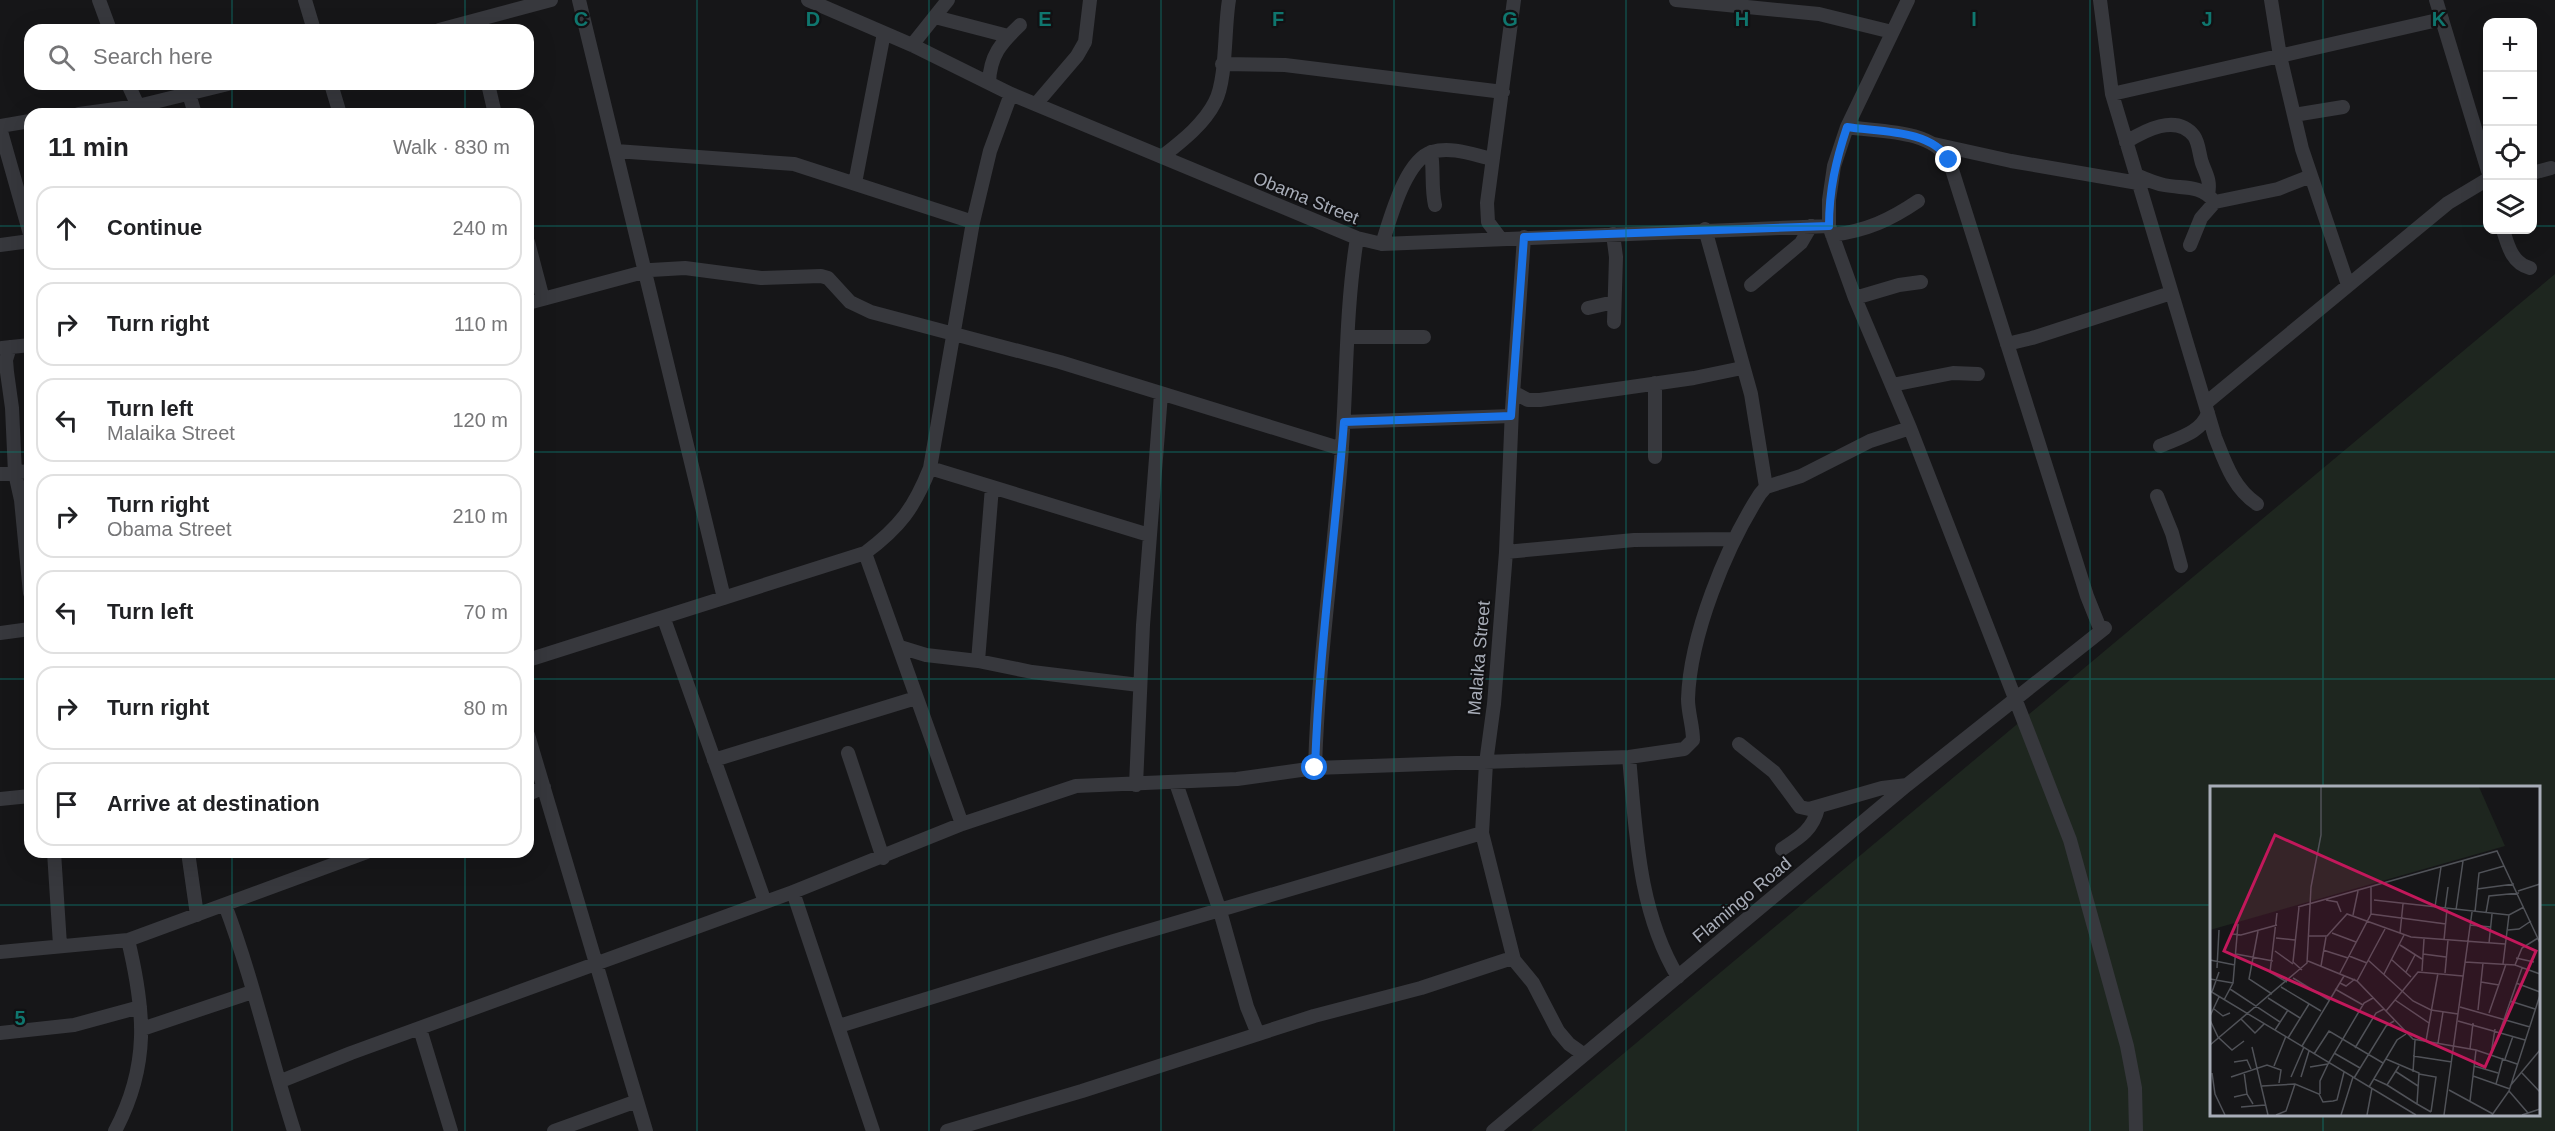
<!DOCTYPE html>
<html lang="en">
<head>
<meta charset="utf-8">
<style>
  body { margin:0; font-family:Arial,sans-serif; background:#f2f2f2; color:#202124 }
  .controls { position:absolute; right:18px; top:18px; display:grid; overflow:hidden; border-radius:12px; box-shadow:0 6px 24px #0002 }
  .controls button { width:54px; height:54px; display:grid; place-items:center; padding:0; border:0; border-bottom:2px solid #e0e0e0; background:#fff; color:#202124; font:30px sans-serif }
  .stop { position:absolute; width:18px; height:18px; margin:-14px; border:4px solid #1a73e8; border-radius:50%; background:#fff }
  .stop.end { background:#1a73e8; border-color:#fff; box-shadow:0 2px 6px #0008 }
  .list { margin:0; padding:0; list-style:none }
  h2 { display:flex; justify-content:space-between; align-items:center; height:78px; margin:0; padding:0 24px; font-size:26px }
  h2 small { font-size:20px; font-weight:400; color:#757577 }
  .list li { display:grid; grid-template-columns:39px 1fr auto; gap:18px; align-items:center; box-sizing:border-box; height:84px; margin:0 12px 12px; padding:0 12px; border:2px solid #e0e0e0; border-radius:18px }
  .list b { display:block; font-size:22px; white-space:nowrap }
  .list p { margin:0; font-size:20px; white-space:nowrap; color:#757577 }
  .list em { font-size:20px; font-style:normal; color:#757577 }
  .icon { flex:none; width:33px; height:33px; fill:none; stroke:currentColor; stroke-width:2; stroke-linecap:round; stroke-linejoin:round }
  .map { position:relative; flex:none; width:2555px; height:1131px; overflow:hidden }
  .search { position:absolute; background:#fff; box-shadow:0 6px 24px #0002; left:24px; top:24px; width:510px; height:66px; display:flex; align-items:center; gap:15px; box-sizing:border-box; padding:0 21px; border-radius:18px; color:#757577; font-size:22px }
  .panel { position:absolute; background:#fff; box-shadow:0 6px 24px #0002; left:24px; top:108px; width:510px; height:750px; border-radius:18px }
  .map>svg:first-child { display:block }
  .green { fill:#1e261f; fill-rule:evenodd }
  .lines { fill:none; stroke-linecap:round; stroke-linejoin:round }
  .minor { stroke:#37383d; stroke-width:14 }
  .route { stroke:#1a73e8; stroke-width:8 }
  .grid { fill:none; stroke:#0f766e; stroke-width:1.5; stroke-opacity:0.55 }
  .labels { text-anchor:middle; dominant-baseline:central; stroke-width:4.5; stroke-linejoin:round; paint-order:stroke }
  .street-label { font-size:18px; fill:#a8adb8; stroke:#111113 }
  .inset-road { fill:none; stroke:#505258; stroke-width:1.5 }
  .view { fill:#c2185b; fill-opacity:0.15; stroke:#c2185b; stroke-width:3 }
  .inset-edge { fill:none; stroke:#a8adb8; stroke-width:3 }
  .grid-label { font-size:20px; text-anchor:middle; font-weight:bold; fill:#0f766e; stroke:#111113; stroke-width:4.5; stroke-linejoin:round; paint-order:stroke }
</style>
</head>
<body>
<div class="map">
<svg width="2555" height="1131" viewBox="0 0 2555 1131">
  <rect width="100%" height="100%" fill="#161618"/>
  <path class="green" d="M2555 274V1131H1531ZM2212 788H2538V1114H2212Z"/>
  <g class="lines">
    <path class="minor" d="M99 0 110 30
      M305 0 314 30
      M579 0 724 598
      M808 0 912 45 1011 94 1357 238 1382 244 1829 226
      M1676 0 1819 14 1892 32
      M1908 0 1847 127 1834 166 1829 200V226L1855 298 1910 428 2070 840 2127 1046 2135 1088 2136 1131
      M2100 0 2112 94 2215 437C2225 462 2233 488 2257 504
      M2271 0 2280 56 2302 149 2348 285
      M2436 0 2488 171
      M935 17 1008 36
      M439 30 551 0
      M912 45 948 0
      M1222 64 1285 65 1503 92
      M989 83C990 55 1001 43 1020 25
      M128 84 138 106
      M331 84 340 114
      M488 84 495 114
      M189 94 195 114
      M2112 94 2442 19
      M1036 104 1077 56 1085 42 1090 0
      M79 114 138 106 228 84
      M2294 115 2343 107
      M0 126 30 121
      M1847 127C1879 132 1931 129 1949 160L2087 596 2101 631
      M0 128 30 234
      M2126 142C2144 131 2176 113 2194 136 2199 143 2199 154 2202 163 2206 174 2211 181 2208 194
      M1934 144 2011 161 2138 183
      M616 151 794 164 973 222
      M1431 152C1434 170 1431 187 1435 205
      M1163 156C1182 141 1204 124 1215 102 1227 79 1224 28 1229 0
      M2532 173 2551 168
      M2136 175C2145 179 2154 183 2164 185 2183 189 2200 184 2214 201
      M855 183 884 33
      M1705 229 1751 394 1766 487
      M2503 230C2508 246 2512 263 2530 268
      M1613 234 1616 257 1614 322
      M1832 235C1866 231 1890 220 1918 201
      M1524 237 1512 409 1506 552 1494 704 1486 763 1482 833 1514 960 1533 983 1558 1031 1569 1044 1583 1054
      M1500 238 1488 222 1487 203 1514 0
      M528 242 543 299
      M1382 244C1390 220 1405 160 1432 152 1451 146 1474 155 1492 159
      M0 245 30 241
      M2190 245 2201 218 2215 202 2278 189 2311 176
      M1751 285 1801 243 1811 226
      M1855 298 1899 285 1921 282
      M528 303 651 270 685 268 761 278 821 276 828 278 850 302 871 312 1060 362 1342 449
      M1588 308 1614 302
      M1348 337H1424
      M2007 344 2032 338 2171 293
      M10 347 6 360 7 372 12 408 15 473 21 500 30 593
      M2 348 30 345
      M1655 383V457
      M1892 385 1953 373 1978 374
      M1513 392 1528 400H1540L1694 378 1742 368
      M2206 403 2448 203 2488 179
      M1344 422 1511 416
      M2160 446C2178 438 2201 433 2208 413
      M930 468 1149 535
      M0 474 30 471
      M2157 496 2172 533 2181 566
      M1506 552 1634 540 1734 539
      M865 553 962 824
      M664 619 765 902
      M0 633 30 629
      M900 647 926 655 978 661 1032 672 1139 685
      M528 660 865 553C900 527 914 508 930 468L973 222 990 151 1011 94
      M978 661 992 487
      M528 735 646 1131
      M1739 744 1774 772 1800 807 1809 809 1882 788 1907 785
      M848 753 883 858
      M1629 757C1636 832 1638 911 1678 977
      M714 760 916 698
      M1315 768C1318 665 1333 563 1341 460 1347 387 1345 312 1357 238
      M1176 783 1220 911 1247 1007 1258 1034
      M1136 785 1143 625 1161 394
      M528 794 544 787
      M0 799 30 796
      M1782 849C1799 838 1813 830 1818 808
      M54 852 60 945
      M188 852 197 915
      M793 892 873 1131
      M225 905C253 979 270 1056 294 1131
      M0 952 128 940 367 852
      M839 1026 1114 941 1482 833
      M142 1029 252 992
      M420 1029 451 1131
      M0 1033 74 1025 140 1007
      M281 1081 351 1053 793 892 962 824 1076 786 1237 779 1315 768 1629 757 1684 749 1693 740C1693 726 1688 713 1688 699 1690 635 1726 547 1760 494L1766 487 1801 476 1870 441 1910 428
      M115 1131C150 1065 145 1011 128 940
      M554 1131 637 1101
      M947 1131 1082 1091 1314 1016 1421 988 1506 960H1514
      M1493 1131 1907 785 2105 628"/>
  </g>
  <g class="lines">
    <path class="route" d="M1315 768C1319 652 1335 537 1344 422L1511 416 1524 237 1829 226C1829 190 1836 160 1847 127 1878 132 1931 129 1949 160"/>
  </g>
  <path class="grid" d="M232 0V30M465 0V30M697 0V1131M929 0V1131M1161 0V1131M1394 0V1131M1626 0V1131M1858 0V1131M2090 0V1131M2323 0V788M232 84V114M465 84V114M0 226H30M528 226H2488M2532 226H2555M0 452H30M528 452H2555M0 679H30M528 679H2555M232 852V1131M465 852V1131M0 905H2212M2538 905H2555M2323 1114V1131"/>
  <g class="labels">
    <g class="street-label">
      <text transform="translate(1306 198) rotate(22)">Obama Street</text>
      <text transform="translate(1479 658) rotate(-85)">Malaika Street</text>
      <text transform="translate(1742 900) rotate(-40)">Flamingo Road</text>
    </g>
  </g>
  <g transform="translate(2210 786)">
    <rect width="330" height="330" fill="#161618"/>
    <path d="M0 1H269L295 60 0 144Z" fill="#1e261f"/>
    <path class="inset-road" d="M267 103 304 98M308 105 330 98M116 114 127 116 131 126M164 114 299 129 314 121M88 121 287 65 330 157M89 121 83 176 92 184M225 121 231 81M235 123 238 101M246 124 253 75M265 126 269 87 294 80M67 127 60 186 77 196M276 127 279 110 309 107M161 128 236 138M143 129 148 105M260 139 281 141M298 144 309 143 321 135M48 145 39 193 62 208M122 147 146 156M190 147 193 118M22 148 31 149 67 139M99 150H117L137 128 201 151 295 158M66 152 85 154M234 154 237 123M279 157 282 128M190 159 212 173M113 164 138 172M65 165 83 178M26 168 63 175M213 168 236 171M139 170 157 177M306 172 324 176M0 174 25 179M158 174 203 215 221 224 248 228M182 174 201 191M98 175 147 195 203 253 266 264 307 278M255 176 305 179 330 188M293 178 299 129M305 179 312 162 328 152M111 180 116 151M7 182 9 144M212 185 214 153M196 186 205 169M130 187 161 128V101M235 187 238 154M174 188 194 149M83 192 119 214M0 193 23 197M147 195 175 143M271 196 289 199M130 197 136 200 145 193M306 197 330 206M71 201 111 225M20 203 70 236M125 203 153 219M0 205 206 329M2 206 9 186M58 212 90 232M14 214 23 197 28 138M185 214 219 237M300 215 325 223M250 221 320 241M4 223 13 230 20 227M268 224 273 177M176 225 208 186 253 190M279 227 296 178M0 230 9 211M31 233 45 247 54 238M0 234 8 251 22 264 34 255M248 235 315 254M65 244 78 224M290 245 312 182M78 252 99 218M216 255 228 187M228 257 233 226M0 259 97 177 101 101 111 49V1M92 260 134 190M42 261 58 329M145 262 166 227 174 223M260 263 263 237M266 264 263 290 300 303M124 267 150 282M104 268 119 245 173 277M281 268 285 243M203 270 242 276M176 273 209 287 207 318 221 326M295 273 303 250M24 276 37 274 41 283M64 280 76 250M264 280 288 287M100 281 118 278M185 285 208 300M34 286 37 308M203 286 205 254M2 287 5 308 15 329M312 287 330 306M209 288 226 291 221 326M21 291 57 279 71 284 69 297M81 291 94 261M91 291 99 265M144 292 176 240 184 235M164 293 177 299 189 280M286 298 293 272M177 299 207 318M52 300 85 298 109 308 113 316 123 315 127 314 134 286M300 300 330 264M159 301 187 254 196 248M239 304 283 328M299 305 318 327M110 308V295L118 278 154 217 163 212M24 311 37 308 43 318M260 315 263 290M31 321 55 319M66 329 76 325 85 298M131 329 143 291M157 329 162 302M234 329 262 126M282 329 299 305 330 209M312 329 330 323"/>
    <path class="view" d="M65 49 326 165 275 281 14 165Z"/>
    <rect width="330" height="330" class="inset-edge"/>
  </g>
  <g class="grid-label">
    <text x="581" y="26">C</text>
    <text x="813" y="26">D</text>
    <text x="1045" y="26">E</text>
    <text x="1278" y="26">F</text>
    <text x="1510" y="26">G</text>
    <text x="1742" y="26">H</text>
    <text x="1974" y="26">I</text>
    <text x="2207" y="26">J</text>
    <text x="2439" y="26">K</text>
    <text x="20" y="1025">5</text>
  </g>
</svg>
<div class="controls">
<button>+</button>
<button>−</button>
<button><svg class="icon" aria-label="locate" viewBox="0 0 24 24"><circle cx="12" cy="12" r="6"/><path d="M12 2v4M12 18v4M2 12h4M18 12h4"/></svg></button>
<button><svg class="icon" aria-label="layers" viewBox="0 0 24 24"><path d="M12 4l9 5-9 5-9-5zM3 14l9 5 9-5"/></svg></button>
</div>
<div class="stop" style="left:1315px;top:768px"></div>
<div class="stop end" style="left:1949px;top:160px"></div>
<div class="search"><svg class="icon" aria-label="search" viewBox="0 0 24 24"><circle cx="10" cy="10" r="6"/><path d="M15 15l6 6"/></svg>Search here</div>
<section class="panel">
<h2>11 min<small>Walk · 830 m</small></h2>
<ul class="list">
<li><svg class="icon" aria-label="ahead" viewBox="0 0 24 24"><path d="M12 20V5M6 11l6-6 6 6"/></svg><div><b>Continue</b></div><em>240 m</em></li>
<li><svg class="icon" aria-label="right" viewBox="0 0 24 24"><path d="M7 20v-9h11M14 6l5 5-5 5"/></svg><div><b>Turn right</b></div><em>110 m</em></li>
<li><svg class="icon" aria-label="left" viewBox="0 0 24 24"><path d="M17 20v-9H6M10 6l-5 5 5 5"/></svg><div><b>Turn left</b><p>Malaika Street</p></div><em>120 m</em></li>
<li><svg class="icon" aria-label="right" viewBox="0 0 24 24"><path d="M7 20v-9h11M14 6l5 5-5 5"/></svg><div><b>Turn right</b><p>Obama Street</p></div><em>210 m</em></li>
<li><svg class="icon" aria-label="left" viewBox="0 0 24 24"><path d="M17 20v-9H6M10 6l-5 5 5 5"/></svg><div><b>Turn left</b></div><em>70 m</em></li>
<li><svg class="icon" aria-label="right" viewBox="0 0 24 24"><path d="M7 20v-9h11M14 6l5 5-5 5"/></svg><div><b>Turn right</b></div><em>80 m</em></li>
<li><svg class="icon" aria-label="arrive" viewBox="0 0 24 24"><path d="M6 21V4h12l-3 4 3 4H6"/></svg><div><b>Arrive at destination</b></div></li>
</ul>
</section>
</div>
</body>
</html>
